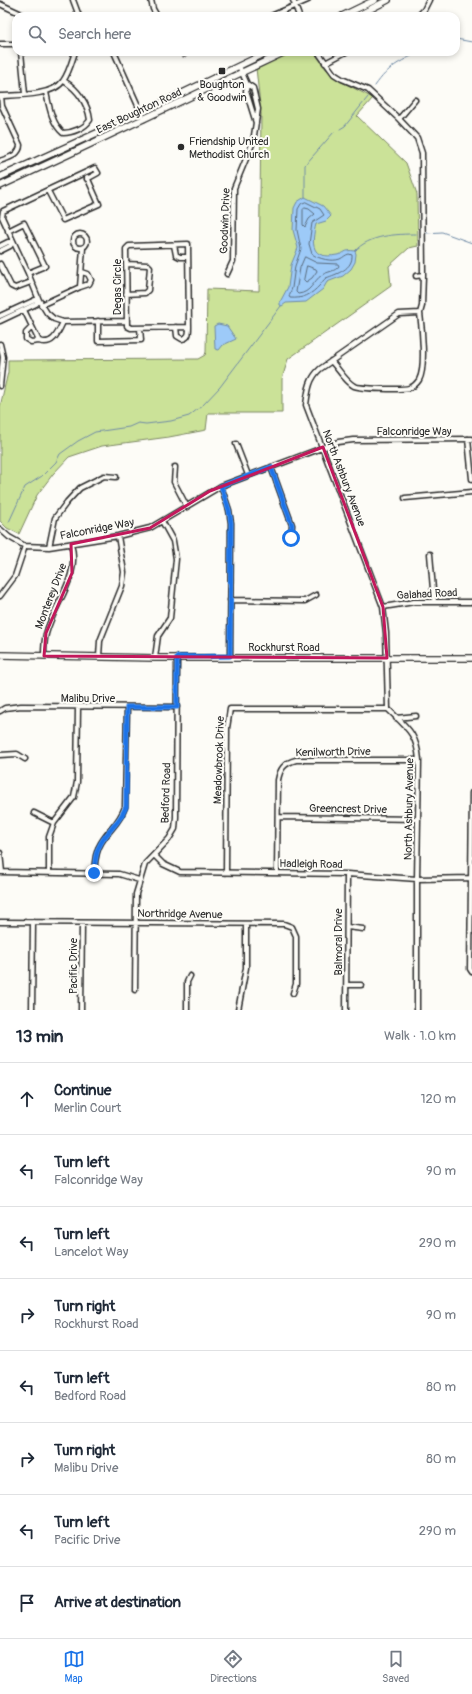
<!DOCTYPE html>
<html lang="en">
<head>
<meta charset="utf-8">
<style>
  body { margin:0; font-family:Pangolin,sans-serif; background:#f2f2f3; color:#1f2937 }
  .stop { position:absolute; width:12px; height:12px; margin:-9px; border:3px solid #1a73e8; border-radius:50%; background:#fff }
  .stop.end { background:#1a73e8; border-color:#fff; box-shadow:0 1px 4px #0008 }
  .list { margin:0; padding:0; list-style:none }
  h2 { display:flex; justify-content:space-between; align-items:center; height:52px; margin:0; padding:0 16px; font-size:17px }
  h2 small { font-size:13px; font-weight:400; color:#747a83 }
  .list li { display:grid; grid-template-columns:26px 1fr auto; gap:12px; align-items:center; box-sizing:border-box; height:72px; padding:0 16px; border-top:1px solid #e0e1e3 }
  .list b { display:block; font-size:15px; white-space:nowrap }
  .list p { margin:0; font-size:13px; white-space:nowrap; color:#747a83 }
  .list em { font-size:13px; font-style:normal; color:#747a83 }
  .icon { flex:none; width:22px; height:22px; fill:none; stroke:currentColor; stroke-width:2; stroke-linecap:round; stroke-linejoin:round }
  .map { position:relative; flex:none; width:472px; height:1010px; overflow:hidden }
  .search { position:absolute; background:#fff; box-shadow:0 2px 6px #0003; left:12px; right:12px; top:12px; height:44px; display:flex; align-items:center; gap:10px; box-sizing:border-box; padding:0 14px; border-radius:12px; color:#747a83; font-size:15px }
  .sheet { height:628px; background:#fff }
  nav { display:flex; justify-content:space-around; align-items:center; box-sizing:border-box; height:56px; border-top:1px solid #e0e1e3; background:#fff; font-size:11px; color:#747a83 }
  nav a { display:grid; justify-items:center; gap:2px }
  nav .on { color:#1a73e8 }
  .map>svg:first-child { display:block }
  .green { fill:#cbe298; stroke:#7b8662 }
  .water { fill:#9dcaf8; stroke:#6f8aa6 }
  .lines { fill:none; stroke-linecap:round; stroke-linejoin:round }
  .shore { stroke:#596b7d; stroke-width:1 }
  .stream { stroke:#6f8aa6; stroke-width:1 }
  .street-casing { stroke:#2b2b2b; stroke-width:7 }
  .secondary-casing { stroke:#2b2b2b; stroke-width:8 }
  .street { stroke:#fdfcf7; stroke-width:4 }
  .secondary { stroke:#fdfcf7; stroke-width:5.5 }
  .route { stroke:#1a73e8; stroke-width:5 }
  .marked { fill:none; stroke:#c2185b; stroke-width:3; stroke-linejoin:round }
  .poi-dot { fill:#2b2b2b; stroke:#fdfcf7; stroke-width:1.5 }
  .labels { text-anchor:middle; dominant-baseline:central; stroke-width:4; stroke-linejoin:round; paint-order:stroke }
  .poi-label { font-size:11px; fill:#2b2b2b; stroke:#fdfcf7 }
  .street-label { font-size:11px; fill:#2b2b2b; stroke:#fdfcf7 }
</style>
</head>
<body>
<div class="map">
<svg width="472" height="1010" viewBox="0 0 472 1010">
  <rect width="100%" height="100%" fill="#fdfcf7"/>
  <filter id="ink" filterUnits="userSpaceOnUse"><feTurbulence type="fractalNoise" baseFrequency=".025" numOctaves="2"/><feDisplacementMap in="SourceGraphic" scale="8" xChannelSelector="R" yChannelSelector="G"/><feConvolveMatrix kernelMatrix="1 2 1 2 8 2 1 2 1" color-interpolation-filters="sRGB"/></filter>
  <g filter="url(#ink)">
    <path class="green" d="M289 52H314L326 69 340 81 373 98 357 116 406 163 417 194 418 246 409 248 389 266 391 286 288 359 282 379V413H208L206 430 169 437 102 446 69 457 53 474 37 495 19 534 7 528 0 521V407L8 372V360L198 359 205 355 206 352 207 289 259 291 261 114 256 68Z"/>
    <path class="water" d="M305 197 323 206 331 216 326 221 316 224C311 244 311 260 337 255 345 254 344 249 355 251L356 254 355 262 351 269 343 276 327 282 323 289 306 302 286 303 282 306 280 305V302L288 287 291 265 298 248 293 230 294 208 297 202Z
      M218 324 227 326 236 339 223 345 219 350 215 349 214 326Z"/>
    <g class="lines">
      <path class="shore" d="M306 202 320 209 324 215 312 223 309 244 312 254C319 259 332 262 340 259 344 257 345 255 349 254L352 255C353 269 337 274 326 278 323 280 322 283 320 285 311 295 303 299 290 298L289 296 292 288 295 266 301 249 297 230 298 209 301 204Z
        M305 208 309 209 315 214 309 219 305 227 303 225V210Z
        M305 257 317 263 338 264 339 266C335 272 328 271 322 275 313 281 311 293 298 294L296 292 300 268Z
        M307 266 316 269 317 271 312 278 306 282 304 280Z"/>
      <path class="stream" d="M456 39 472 42
        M375 86C389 66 398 63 419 52
        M340 129 345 126 368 97
        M305 197V165L334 132
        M426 233 442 232 472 243
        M355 251C369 235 396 234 416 234
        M9 522 25 487 42 476 56 462 60 454 78 441 95 432 129 427 138 423 146 424 171 421 189 416 203 405 220 387 281 306"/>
      <g class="street-casing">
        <path id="street" d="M73 0 79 16
          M151 0 153 9 157 16
          M293 0 299 16
          M0 4 26 16
          M271 16 308 0
          M418 16 424 10 429 0
          M0 44H16
          M21 52 25 94
          M114 52 144 119
          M318 52 334 74 342 79 368 90 399 119 417 138 422 153 423 275 422 306 420 313 399 314 320 369C309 379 308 390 306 405L383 607 386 633 388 709C406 727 417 733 419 760L417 879V1010
          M184 54V52
          M325 63 346 52
          M239 66 247 84
          M46 92C49 106 52 124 63 133 72 133 85 128 90 120 88 103 77 89 64 81
          M0 96C17 95 53 96 63 81 69 73 72 61 75 52
          M399 119 415 100
          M0 161C8 158 20 155 20 145L2 106 1 96
          M87 179 98 173 95 168 3 211 2 217 28 273 39 300 47 313 54 319 63 322 126 321
          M48 191 63 220 99 204 87 177
          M8 231 24 223 45 266 28 273
          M73 241a7 7 0 1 1 14 0a7 7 0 1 1-14 0Z
          M188 244 189 327 131 328 127 326 126 249 129 246Z
          M174 245 176 255 180 257H188
          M0 246 8 242H13
          M0 251 10 246 13 242
          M0 264 11 286 15 288 31 282
          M227 274 233 261 234 188 253 142 258 109 253 88 247 84 246 91 256 123
          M416 276 423 275
          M80 287 89 284 91 280 88 274 82 272
          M126 294 145 293 148 290 150 267 148 265 126 264
          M41 305 80 287 83 248
          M24 310 39 341C53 346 58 333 63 322
          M0 316 35 300H39
          M0 321 36 304 39 300
          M98 321V341L141 340 140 328
          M32 327 26 333V339L31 342 39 341
          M176 327 177 336 182 339C189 338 189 333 189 327
          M0 344 3 357 0 386
          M331 361C338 368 345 381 354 386 361 389 402 390 409 388 413 387 417 383 419 380 426 368 422 328 420 313
          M468 439 472 479
          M236 444 248 475
          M175 467 174 482 187 507
          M271 467 292 525 291 538
          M221 486 229 510 231 523 230 657
          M405 498 472 492
          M0 529 9 537 25 546 49 547 118 536 150 528 221 486 338 442 353 440 472 439
          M49 547 55 518 67 502 80 488 104 476 116 477
          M430 554 434 601
          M0 596 15 576 25 546
          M230 600 305 601 316 595
          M383 607 414 602H472
          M44 656C44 649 44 641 46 634 54 603 81 577 71 544
          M99 656 100 641 122 586 124 572 118 536
          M155 658 158 636 170 618 176 559 173 541 162 521
          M0 711 5 708 21 706 177 707
          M396 718 416 716
          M0 755 17 754 25 759
          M472 793 470 969 472 972
          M34 813 54 823
          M278 817 418 819
          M0 853 2 872
          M154 855 163 864 180 872 347 874 417 879 472 878
          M0 872 119 874 139 880
          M277 872 278 780C280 769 284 763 296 760H419
          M49 873V837L54 823 74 797 77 782 78 707
          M94 873C95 863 95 852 101 843 110 828 119 824 125 807L127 707
          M226 873 227 728 230 709H388
          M0 922 284 924 292 927 296 936V984L293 993
          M347 927 363 929
          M347 985H361
          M135 990 136 894 145 864 169 839 175 829 176 817 177 657
          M32 1010 33 922
          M81 1010 82 923
          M187 1010V982L190 976
          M238 1010 246 968V924
          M346 1010 347 874"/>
      </g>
      <g class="secondary-casing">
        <path id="secondary" d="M342 16 375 0
          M357 16 388 0
          M0 177 141 113 268 52
          M0 186 67 155 285 52
          M0 655 155 658H472"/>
      </g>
      <use href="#street" class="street"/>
      <use href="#secondary" class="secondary"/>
    </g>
  </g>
  <g class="lines" filter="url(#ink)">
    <path class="route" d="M94 873C95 863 95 852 101 843 110 828 119 824 126 807L127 707H177V657L230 656 231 523 229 510 221 486 271 467 292 525 291 538"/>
  </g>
  <path class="marked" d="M323 447 383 607 387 658 44 656 46 633 72 573 71 544 150 528 210 491Z"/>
  <g class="poi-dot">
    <rect x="218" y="67" width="8" height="8" rx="2"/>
    <circle cx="181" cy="147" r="4"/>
  </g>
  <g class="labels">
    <g class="poi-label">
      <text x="222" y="84">Boughton<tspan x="222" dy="13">&amp; Goodwin</tspan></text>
      <text x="189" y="141" text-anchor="start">Friendship United<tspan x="189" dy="13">Methodist Church</tspan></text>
    </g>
    <g class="street-label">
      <text transform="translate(139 111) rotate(-25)">East Boughton Road</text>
      <text transform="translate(225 221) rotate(-88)">Goodwin Drive</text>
      <text transform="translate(117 287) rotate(-90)">Degas Circle</text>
      <text x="414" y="431">Falconridge Way</text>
      <text transform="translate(344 478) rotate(69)">North Ashbury Avenue</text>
      <text transform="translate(97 529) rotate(-11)">Falconridge Way</text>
      <text transform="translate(427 594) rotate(-3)">Galahad Road</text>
      <text transform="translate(51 596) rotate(-69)">Monterey Drive</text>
      <text x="284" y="647">Rockhurst Road</text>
      <text x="88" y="698">Malibu Drive</text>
      <text transform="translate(333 752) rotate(-1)">Kenilworth Drive</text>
      <text transform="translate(219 760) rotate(-88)">Meadowbrook Drive</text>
      <text transform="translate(166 793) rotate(-88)">Bedford Road</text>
      <text transform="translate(348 809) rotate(1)">Greencrest Drive</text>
      <text transform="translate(409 809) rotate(-89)">North Ashbury Avenue</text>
      <text transform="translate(311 864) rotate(1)">Hadleigh Road</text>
      <text transform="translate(180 914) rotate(1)">Northridge Avenue</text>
      <text transform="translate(338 942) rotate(-90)">Balmoral Drive</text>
      <text transform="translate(73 966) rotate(-90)">Pacific Drive</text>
    </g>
  </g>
</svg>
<div class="stop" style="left:291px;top:538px"></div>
<div class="stop end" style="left:94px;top:873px"></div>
<div class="search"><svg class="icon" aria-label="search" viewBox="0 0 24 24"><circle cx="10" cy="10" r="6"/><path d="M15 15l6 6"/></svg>Search here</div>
</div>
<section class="sheet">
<h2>13 min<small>Walk · 1.0 km</small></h2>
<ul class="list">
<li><svg class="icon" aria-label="ahead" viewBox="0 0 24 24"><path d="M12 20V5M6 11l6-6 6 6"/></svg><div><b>Continue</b><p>Merlin Court</p></div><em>120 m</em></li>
<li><svg class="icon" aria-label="left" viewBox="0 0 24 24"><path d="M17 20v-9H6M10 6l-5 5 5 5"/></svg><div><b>Turn left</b><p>Falconridge Way</p></div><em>90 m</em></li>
<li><svg class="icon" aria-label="left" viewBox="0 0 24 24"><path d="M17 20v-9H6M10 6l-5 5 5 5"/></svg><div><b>Turn left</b><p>Lancelot Way</p></div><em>290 m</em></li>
<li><svg class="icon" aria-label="right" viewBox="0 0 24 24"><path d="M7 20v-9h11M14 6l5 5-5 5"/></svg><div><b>Turn right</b><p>Rockhurst Road</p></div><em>90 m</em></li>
<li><svg class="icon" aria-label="left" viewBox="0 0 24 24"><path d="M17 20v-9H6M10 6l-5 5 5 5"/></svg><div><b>Turn left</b><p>Bedford Road</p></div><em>80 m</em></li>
<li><svg class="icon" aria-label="right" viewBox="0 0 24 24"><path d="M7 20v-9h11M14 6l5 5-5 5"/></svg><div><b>Turn right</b><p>Malibu Drive</p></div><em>80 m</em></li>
<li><svg class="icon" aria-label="left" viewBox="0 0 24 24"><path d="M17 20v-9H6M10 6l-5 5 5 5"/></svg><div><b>Turn left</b><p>Pacific Drive</p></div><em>290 m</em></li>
<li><svg class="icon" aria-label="arrive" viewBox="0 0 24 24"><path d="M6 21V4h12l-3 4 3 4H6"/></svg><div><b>Arrive at destination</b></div></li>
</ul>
</section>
<nav>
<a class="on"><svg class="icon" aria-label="map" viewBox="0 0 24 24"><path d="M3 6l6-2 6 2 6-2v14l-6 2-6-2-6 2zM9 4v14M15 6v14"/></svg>Map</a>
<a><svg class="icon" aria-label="directions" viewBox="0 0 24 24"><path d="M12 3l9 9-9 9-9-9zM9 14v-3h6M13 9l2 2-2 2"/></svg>Directions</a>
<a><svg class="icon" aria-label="saved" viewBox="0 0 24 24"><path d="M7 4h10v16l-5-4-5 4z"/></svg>Saved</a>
</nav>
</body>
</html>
